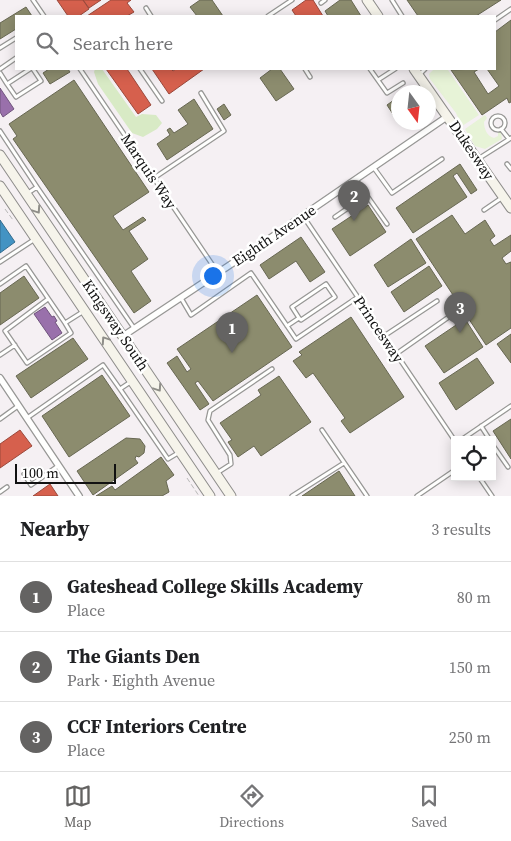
<!DOCTYPE html>
<html lang="en">
<head>
<meta charset="utf-8">
<style>
  body { margin:0; font-family:"Source Serif 4",serif; background:#f6f6f6; color:#202124 }
  .controls { position:absolute; right:15px; bottom:15px; display:grid; overflow:hidden; border-radius:0px; box-shadow:0 2px 12px #0003 }
  .controls button { width:45px; height:45px; display:grid; place-items:center; padding:0; border:0; border-bottom:1px solid #e0e0e0; background:#fff; color:#202124; font:25px sans-serif }
  .compass { position:absolute; left:391px; top:85px; width:45px; height:45px; border-radius:50%; background:#fff; box-shadow:0 2px 12px #0003; rotate:165deg }
  .scale { position:absolute; left:15px; bottom:12px; width:101px; box-sizing:border-box; padding-left:5px; border:2px solid #111; border-top:0; font-size:14px; line-height:18px; white-space:nowrap; color:#111; -webkit-text-stroke:4px #fff; paint-order:stroke }
  .you { position:absolute; left:212px; top:275px; width:18px; height:18px; margin:-12px; border:4px solid #fff; border-radius:50%; background:#1a73e8; box-shadow:0 0 0 8px #1a73e833 }
  .badge { display:grid; place-items:center; width:32px; height:32px; border-radius:50%; background:#646362; color:#fff; font-size:16px; font-weight:700 }
  .pin { position:absolute; translate:-50% -41px; filter:drop-shadow(0 1px 2px #0008) }
  .pin::after { content:''; position:absolute; top:26px; width:18px; height:15px; background:inherit; clip-path:polygon(0 0,100% 0,50% 100%) }
  .list { margin:0; padding:0; list-style:none }
  h2 { display:flex; justify-content:space-between; align-items:center; height:65px; margin:0; padding:0 20px; font-size:21px }
  h2 small { font-size:16px; font-weight:400; color:#757577 }
  .list li { display:grid; grid-template-columns:32px 1fr auto; gap:15px; align-items:center; box-sizing:border-box; height:70px; padding:0 20px; border-top:1px solid #e0e0e0 }
  .list b { display:block; font-size:19px; white-space:nowrap }
  .list p { margin:0; font-size:16px; white-space:nowrap; color:#757577 }
  .list em { font-size:16px; font-style:normal; color:#757577 }
  .icon { flex:none; width:28px; height:28px; fill:none; stroke:currentColor; stroke-width:2; stroke-linecap:round; stroke-linejoin:round }
  .map { position:relative; flex:none; width:511px; height:496px; overflow:hidden }
  .search { position:absolute; background:#fff; box-shadow:0 2px 12px #0003; left:15px; right:15px; top:15px; height:55px; display:flex; align-items:center; gap:12px; box-sizing:border-box; padding:0 18px; border-radius:0px; color:#757577; font-size:19px }
  .sheet { height:275px; background:#fff }
  nav { display:flex; justify-content:space-around; align-items:center; box-sizing:border-box; height:70px; border-top:1px solid #e0e0e0; background:#fff; font-size:14px; color:#757577 }
  nav a { display:grid; justify-items:center; gap:2px }
  nav .on { color:#646362 }
  .map>svg:first-child { display:block }
  .industrial { fill:#f5f0f3; fill-rule:evenodd }
  .green { fill:#e7f3d7 }
  .forest { fill:#d8eac5 }
  .shops { fill:#d6604d; stroke:#9b483b }
  .offices { fill:#9970ab; stroke:#70547d }
  .schools { fill:#4393c3; stroke:#346c8e }
  .industry { fill:#8c8c6e; stroke:#676752 }
  .lines { fill:none; stroke-linecap:round; stroke-linejoin:round }
  .lane-casing { stroke:#979795; stroke-width:5.5 }
  .street-casing { stroke:#979795; stroke-width:8 }
  .secondary-casing { stroke:#8e8d8b; stroke-width:11 }
  .path { stroke:#b9b9b8; stroke-width:1; stroke-dasharray:5 2.5; stroke-linecap:butt }
  .lane { stroke:#fffffe; stroke-width:3 }
  .street { stroke:#fffffe; stroke-width:5.5 }
  .secondary { stroke:#f6f4eb; stroke-width:9 }
  .oneway { stroke:#8f8e89 }
  .labels { text-anchor:middle; dominant-baseline:central; stroke-width:5; stroke-linejoin:round; paint-order:stroke }
  .street-label { font-size:15px; fill:#111; stroke:#fff }
</style>
</head>
<body>
<div class="map">
<svg width="511" height="496" viewBox="0 0 511 496">
  <rect width="100%" height="100%" fill="#fdfcf7"/>
  <path class="industrial" d="M0 0H511V496H0ZM16 16H495V69H16ZM398 92H428V122H398ZM455 440H492V477H455Z"/>
  <path class="green" d="M434 69H449L448 70 479 115 462 126 456 113 430 79 429 74Z
    M485 115 487 118 484 122C484 129 487 136 494 138L498 136V132H501L502 139 485 149 475 146 465 129Z"/>
  <path class="forest" d="M95 69H102L136 117 142 114 156 115 162 123 157 129 143 137 132 133 98 84 94 72Z"/>
  <path class="shops" d="M57 0H83L89 9 79 16H68Z
    M83 0H101L89 8Z
    M111 0H131L127 3 134 12 127 16H87Z
    M306 0H313L323 16H296L292 10Z
    M106 69H127L151 105 138 114Z
    M152 69H171L173 71 176 69H204L169 94Z
    M20 430 32 446 0 468V444Z
    M50 484 58 496H33Z"/>
  <path class="offices" d="M0 88 14 109 3 117 0 112Z
    M45 307 52 317 54 316 57 321 55 322 62 333 52 340 34 314Z"/>
  <path class="schools" d="M0 220 15 242 0 253Z"/>
  <path class="industry" d="M200 0H212L223 16H197L190 7Z
    M340 0H351L361 16H328L325 11Z
    M407 0H501L476 16H418Z
    M26 7 32 16H16V29L0 39V23Z
    M511 20V102L509 103 507 98 482 115 451 70 479 69 474 72 488 94 499 86 487 69H495V32Z
    M49 69H68L70 72 50 84 43 73Z
    M272 69H280L294 89 276 101 260 78Z
    M74 80 149 192 113 216 123 230 143 217 146 220 129 231 148 259 131 271 151 301 134 313 13 139 17 136 9 124Z
    M398 97V122L387 105Z
    M194 99 213 129 167 160 157 144 170 135 167 130 170 128 174 133 188 124 178 110Z
    M224 104 231 115 224 120 217 109Z
    M460 164 477 190 471 194 457 173 453 176 467 197 413 233 396 208Z
    M368 205 386 232 350 256 332 229Z
    M452 215 465 234 485 220 495 236 490 240 494 246 511 235V251L502 258 506 264 511 262V328L486 345 416 239Z
    M301 237 325 272 310 282 296 261 269 279 260 265Z
    M411 239 426 263 388 287 374 265Z
    M429 266 442 286 404 312 391 292Z
    M24 276 39 298 0 325V293Z
    M257 295 292 347 213 401 198 381 195 383 209 404 200 410 167 363 177 356 187 372 191 369 177 349Z
    M351 317 404 397 350 433 341 421 345 418 313 373 306 378 293 361 302 355 299 352Z
    M465 319 483 347 444 373 425 346Z
    M511 334V363L497 344Z
    M73 338 88 359 31 398 16 376Z
    M477 358 494 383 456 410 439 383Z
    M102 375 130 416 69 457 42 416Z
    M279 376 311 422 261 456 254 446 238 457 228 442 232 440 220 423 261 395 258 390Z
    M511 419V459L493 431Z
    M126 438 140 439 145 446 144 453 139 457 136 456 135 459 138 463 93 495 77 471Z
    M161 457 174 475 166 481 169 492 162 496H96L112 486 115 490Z
    M339 471 355 496H302Z"/>
  <g class="lines">
    <g class="lane-casing">
      <path id="lane" d="M33 0 44 16
        M392 0 402 16
        M321 3 325 0
        M146 8 151 16
        M268 16 292 0
        M495 20 511 9
        M0 48 16 38
        M0 69 16 58
        M80 69 218 273
        M140 69 162 101
        M305 69 310 77
        M370 69 387 93 403 83
        M0 73 7 84 30 69
        M419 75 425 69
        M378 80 395 69
        M7 84 16 97 41 81 33 69
        M491 123a7 7 0 1 1 14 0a7 7 0 1 1-14 0Z
        M501 129 509 139
        M0 131 37 187
        M478 159 511 138
        M507 164 511 169
        M374 168 392 193 442 159
        M154 178 224 131 201 93
        M356 180 387 224
        M28 193 37 187 134 328
        M484 210 503 197
        M303 216 455 441
        M335 217 367 195
        M0 262 35 239
        M0 284 26 266 65 323 84 311
        M181 298 191 315 251 273 296 339 358 297
        M48 299 5 331 27 363 71 333 65 323
        M287 326 299 318 301 320 335 297 326 284 292 307 299 318
        M384 336 437 301
        M396 354 453 314
        M0 355 15 345
        M132 381 120 389 168 459 178 453
        M27 418 103 365 120 389
        M0 419 18 406
        M481 426 490 440
        M322 430 367 496
        M461 440 511 406
        M492 444 508 467
        M217 473 231 464 230 455 208 420 210 411 272 369
        M24 474 31 485 58 466
        M479 477 492 496
        M0 492 7 487
        M292 496 344 463
        M417 496 455 470"/>
    </g>
    <g class="street-casing">
      <path id="street" d="M123 336 260 245 448 116
        M0 378 79 496"/>
    </g>
    <g class="secondary-casing">
      <path id="secondary" d="M367 0 378 16
        M414 69 511 208
        M0 155 231 496
        M0 186 210 496"/>
    </g>
    <path class="path" d="M5 209 13 220
      M187 478 199 496"/>
    <use href="#lane" class="lane"/>
    <use href="#street" class="street"/>
    <use href="#secondary" class="secondary"/>
  </g>
  <defs><path id="oneway-chevron" d="M-2-3.5L2.5 0L-2 3.5" fill="none" stroke-width="1.6" stroke-linecap="round" stroke-linejoin="round" transform="scale(1.25)"/></defs>
  <g class="oneway">
    <use href="#oneway-chevron" transform="translate(37 210) rotate(56)"/>
    <use href="#oneway-chevron" transform="translate(105 340) rotate(-124)"/>
    <use href="#oneway-chevron" transform="translate(158 388) rotate(56)"/>
  </g>
  <g class="labels">
    <g class="street-label">
      <text transform="translate(472 150) rotate(56)">Dukesway</text>
      <text transform="translate(149 171) rotate(56)">Marquis Way</text>
      <text transform="translate(274 235) rotate(-34)">Eighth Avenue</text>
      <text transform="translate(116 325) rotate(56)">Kingsway South</text>
      <text transform="translate(379 329) rotate(56)">Princesway</text>
    </g>
  </g>
</svg>
<div class="controls">
<button><svg class="icon" aria-label="locate" viewBox="0 0 24 24"><circle cx="12" cy="12" r="6"/><path d="M12 2v4M12 18v4M2 12h4M18 12h4"/></svg></button>
</div>
<svg class="compass" viewBox="-18 -18 36 36"><path d="M0-13l5 13h-10z" fill="#e53935"/><path d="M0 13l5-13h-10z" fill="#757577"/></svg>
<div class="scale">100 m</div>
<div class="you"></div>
<div class="pin badge" style="left:232px;top:353px">1</div>
<div class="pin badge" style="left:354px;top:221px">2</div>
<div class="pin badge" style="left:460px;top:333px">3</div>
<div class="search"><svg class="icon" aria-label="search" viewBox="0 0 24 24"><circle cx="10" cy="10" r="6"/><path d="M15 15l6 6"/></svg>Search here</div>
</div>
<section class="sheet">
<h2>Nearby<small>3 results</small></h2>
<ul class="list">
<li><span class="badge">1</span><div><b>Gateshead College Skills Academy</b><p>Place</p></div><em>80 m</em></li>
<li><span class="badge">2</span><div><b>The Giants Den</b><p>Park · Eighth Avenue</p></div><em>150 m</em></li>
<li><span class="badge">3</span><div><b>CCF Interiors Centre</b><p>Place</p></div><em>250 m</em></li>
</ul>
</section>
<nav>
<a class="on"><svg class="icon" aria-label="map" viewBox="0 0 24 24"><path d="M3 6l6-2 6 2 6-2v14l-6 2-6-2-6 2zM9 4v14M15 6v14"/></svg>Map</a>
<a><svg class="icon" aria-label="directions" viewBox="0 0 24 24"><path d="M12 3l9 9-9 9-9-9zM9 14v-3h6M13 9l2 2-2 2"/></svg>Directions</a>
<a><svg class="icon" aria-label="saved" viewBox="0 0 24 24"><path d="M7 4h10v16l-5-4-5 4z"/></svg>Saved</a>
</nav>
</body>
</html>
